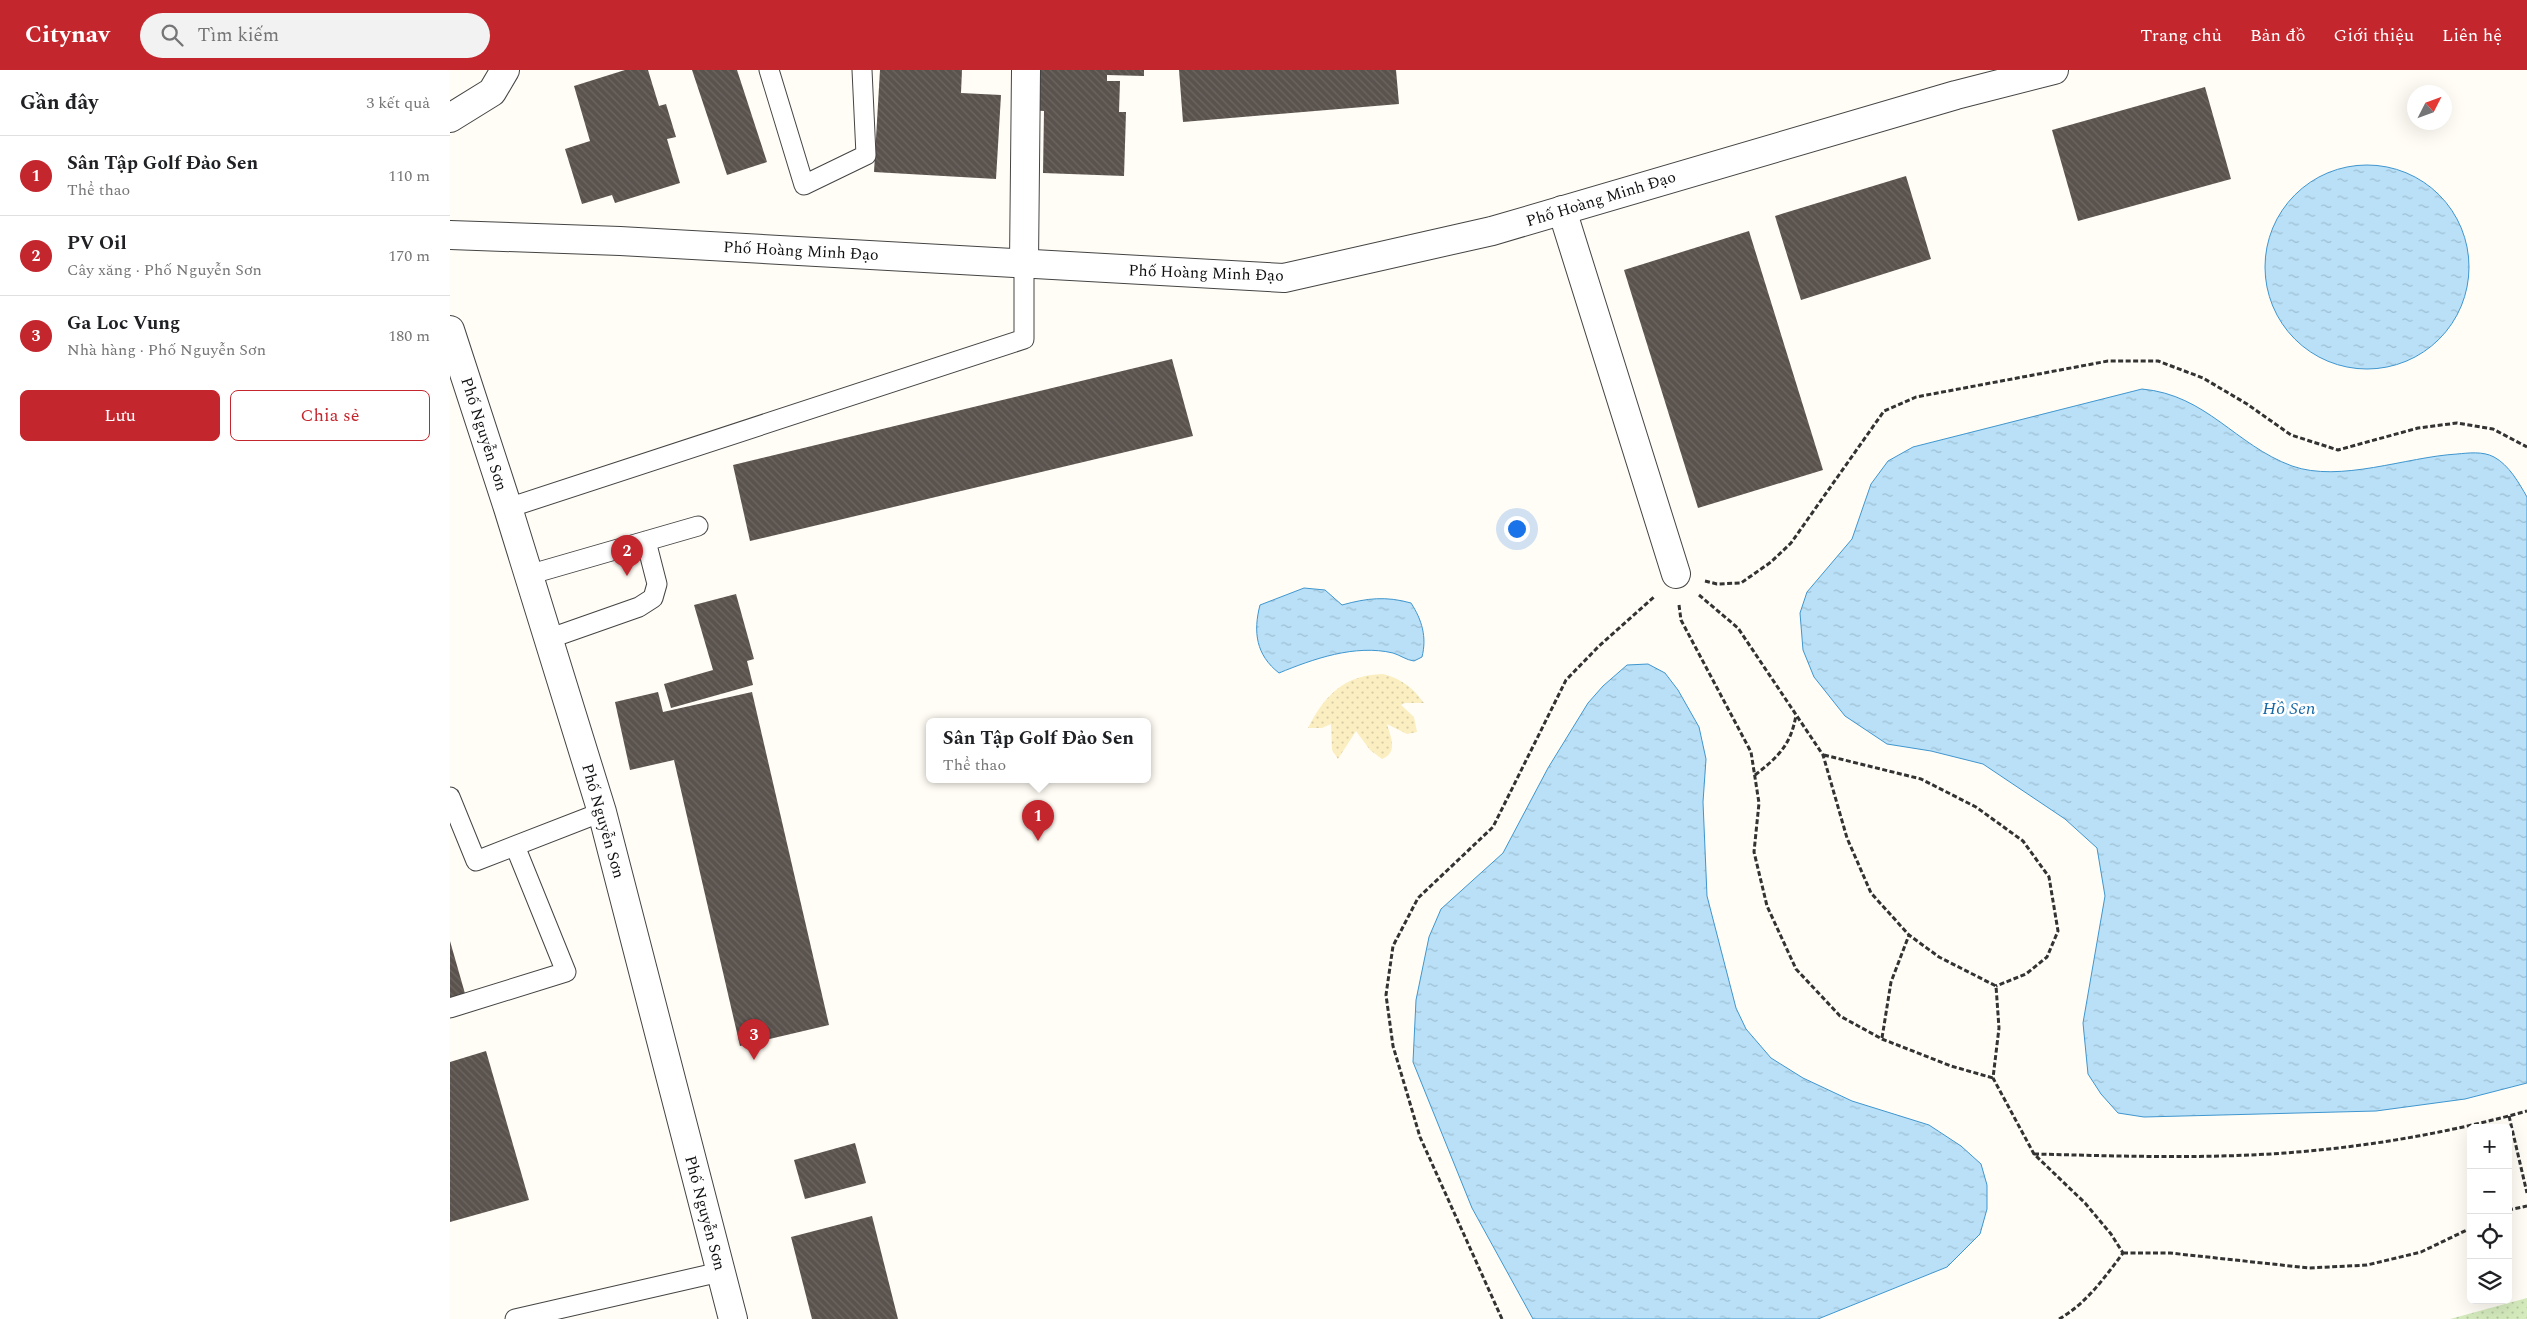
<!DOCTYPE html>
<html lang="vi">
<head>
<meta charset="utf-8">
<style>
  body { margin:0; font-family:Spectral,serif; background:#f2f2f2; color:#202124 }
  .controls { position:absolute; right:15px; bottom:15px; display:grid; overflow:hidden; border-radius:8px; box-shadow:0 5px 20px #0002 }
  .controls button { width:45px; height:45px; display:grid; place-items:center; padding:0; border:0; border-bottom:1px solid #e0e0e0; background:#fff; color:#202124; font:25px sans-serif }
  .compass { position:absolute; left:1957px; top:15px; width:45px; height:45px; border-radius:50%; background:#fff; box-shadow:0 5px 20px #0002; rotate:48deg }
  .you { position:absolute; left:1066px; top:458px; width:18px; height:18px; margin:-12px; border:4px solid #fff; border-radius:50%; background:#1a73e8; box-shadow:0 0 0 8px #1a73e833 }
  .badge { display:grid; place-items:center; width:32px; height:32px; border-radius:50%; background:#c4262e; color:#fff; font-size:16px; font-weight:700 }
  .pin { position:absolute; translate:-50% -41px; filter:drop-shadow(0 1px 2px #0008) }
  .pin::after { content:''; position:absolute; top:26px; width:18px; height:15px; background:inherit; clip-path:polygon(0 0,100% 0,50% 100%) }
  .popup { position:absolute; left:476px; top:648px; width:225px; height:65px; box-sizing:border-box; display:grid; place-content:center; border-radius:8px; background:#fff; filter:drop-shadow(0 1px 4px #0005); font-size:16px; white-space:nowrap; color:#757577 }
  .popup b { font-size:19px; color:#202124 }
  .popup::after { content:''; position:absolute; left:50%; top:100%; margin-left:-10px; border:10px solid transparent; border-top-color:#fff }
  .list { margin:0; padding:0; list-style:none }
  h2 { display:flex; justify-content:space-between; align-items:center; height:65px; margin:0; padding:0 20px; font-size:21px }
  h2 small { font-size:16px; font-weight:400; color:#757577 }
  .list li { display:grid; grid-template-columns:32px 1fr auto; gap:15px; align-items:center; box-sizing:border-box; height:80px; padding:0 20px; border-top:1px solid #e0e0e0 }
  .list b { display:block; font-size:19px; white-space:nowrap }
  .list p { margin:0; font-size:16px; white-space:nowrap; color:#757577 }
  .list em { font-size:16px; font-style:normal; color:#757577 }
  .actions { display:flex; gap:10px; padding:15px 20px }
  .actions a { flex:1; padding:11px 0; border:1px solid #c4262e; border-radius:8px; text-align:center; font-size:18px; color:#c4262e }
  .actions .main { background:#c4262e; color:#fff }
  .icon { flex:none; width:28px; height:28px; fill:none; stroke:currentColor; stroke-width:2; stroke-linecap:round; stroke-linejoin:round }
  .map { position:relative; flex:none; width:2077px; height:1249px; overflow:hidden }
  header { display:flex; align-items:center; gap:30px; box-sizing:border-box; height:70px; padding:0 25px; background:#c4262e; color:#fff }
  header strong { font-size:24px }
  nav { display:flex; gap:28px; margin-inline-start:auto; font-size:18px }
  .search { width:350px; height:45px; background:#f2f2f2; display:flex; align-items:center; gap:12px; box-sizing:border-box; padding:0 18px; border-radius:28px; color:#757577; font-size:19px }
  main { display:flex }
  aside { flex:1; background:#fff }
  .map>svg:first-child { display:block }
  .grass { fill:url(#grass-dots) }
  .sand { fill:url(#sand-dots) }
  .water { fill:url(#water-ripples); stroke:#3f96cf }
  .building { fill:url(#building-back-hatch) }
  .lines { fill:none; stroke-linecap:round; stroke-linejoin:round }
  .service-casing { stroke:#444; stroke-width:21 }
  .minor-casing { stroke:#444; stroke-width:30 }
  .tertiary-casing { stroke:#444; stroke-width:30 }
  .path { stroke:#333; stroke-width:3; stroke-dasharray:5 2.5; stroke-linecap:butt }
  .service { stroke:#fff; stroke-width:19 }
  .minor { stroke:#fff; stroke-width:28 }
  .tertiary { stroke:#fff; stroke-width:28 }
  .labels { text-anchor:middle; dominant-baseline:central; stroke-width:5; stroke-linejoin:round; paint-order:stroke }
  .street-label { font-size:16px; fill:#111; stroke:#fff }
  .water-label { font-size:18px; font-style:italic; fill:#1768a6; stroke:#fff }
</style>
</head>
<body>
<header>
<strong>Citynav</strong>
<div class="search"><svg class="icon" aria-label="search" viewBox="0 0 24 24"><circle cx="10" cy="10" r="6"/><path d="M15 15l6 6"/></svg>Tìm kiếm</div>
<nav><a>Trang chủ</a><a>Bản đồ</a><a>Giới thiệu</a><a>Liên hệ</a></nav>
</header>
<main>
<aside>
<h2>Gần đây<small>3 kết quả</small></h2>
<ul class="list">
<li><span class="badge">1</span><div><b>Sân Tập Golf Đảo Sen</b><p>Thể thao</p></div><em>110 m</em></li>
<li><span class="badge">2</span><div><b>PV Oil</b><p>Cây xăng · Phố Nguyễn Sơn</p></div><em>170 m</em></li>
<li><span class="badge">3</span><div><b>Ga Loc Vung</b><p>Nhà hàng · Phố Nguyễn Sơn</p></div><em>180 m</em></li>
</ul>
<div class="actions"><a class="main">Lưu</a><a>Chia sẻ</a></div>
</aside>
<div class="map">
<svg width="2077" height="1249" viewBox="0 0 2077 1249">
  <defs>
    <pattern id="grass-dots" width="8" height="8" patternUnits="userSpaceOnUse" patternTransform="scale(1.25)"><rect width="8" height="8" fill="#d5ebbd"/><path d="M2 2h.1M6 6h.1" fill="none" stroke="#b6c8a1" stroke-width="1.8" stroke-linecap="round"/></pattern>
    <pattern id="sand-dots" width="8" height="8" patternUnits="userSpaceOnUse" patternTransform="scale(1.25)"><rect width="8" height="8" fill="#fbeec1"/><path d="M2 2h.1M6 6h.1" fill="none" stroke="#d6cba5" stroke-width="1.8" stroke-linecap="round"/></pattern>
    <pattern id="water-ripples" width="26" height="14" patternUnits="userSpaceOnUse" patternTransform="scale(1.25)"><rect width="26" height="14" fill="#b9e0f7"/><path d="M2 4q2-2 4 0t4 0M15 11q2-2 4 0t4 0" fill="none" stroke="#9ebfd3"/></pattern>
    <pattern id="building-back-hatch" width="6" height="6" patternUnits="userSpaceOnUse" patternTransform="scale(1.25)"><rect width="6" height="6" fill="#5a524d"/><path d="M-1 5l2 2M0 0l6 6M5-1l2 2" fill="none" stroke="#6d6662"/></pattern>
  </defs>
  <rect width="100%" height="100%" fill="#fffdf5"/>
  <path class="grass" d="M2077 1228V1249H2000Z"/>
  <path class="sand" d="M933 604C952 609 963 618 974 633H955L951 635 964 647 967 662 957 664 937 654C940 666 949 682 932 689L920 680 906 661 888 689 882 680 881 654 872 658H858C875 625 894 605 933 604Z"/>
  <path class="water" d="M1815 197a102 102 0 1 1 204 0a102 102 0 1 1-204 0Z
    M1692 319C1757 325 1785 375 1842 396 1890 413 1956 387 2007 384 2018 383 2033 381 2044 387 2059 395 2069 413 2077 427V1013L2015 1029 1926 1041 1694 1047 1668 1043 1651 1024 1638 1004 1633 953 1655 826 1647 778 1615 749 1533 694 1481 681 1437 674 1395 646 1364 607 1353 580 1350 543 1357 522 1402 469 1421 414 1438 391 1463 377Z
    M854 518 875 520 892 535C917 528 936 526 961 533 972 550 977 567 972 587L964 591C956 590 950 585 943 583 905 574 863 589 829 603 806 585 803 562 810 535Z
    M1198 594 1215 603 1228 620 1249 657 1256 689 1253 732 1257 826 1286 938 1296 959 1321 988 1353 1008 1402 1031 1479 1055 1511 1076 1531 1094 1537 1115V1139L1530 1164 1497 1197 1368 1249H1083L1022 1138 963 992 966 930 979 867 991 839 1053 783 1098 698 1138 633 1153 616 1177 595Z"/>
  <path class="building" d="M175 0H198L209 36 216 34 226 67 217 69 230 113 165 133 162 125 132 134 115 79 140 71 124 16Z
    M242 0H287L317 92 277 105Z
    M430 0H512L511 23 551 25 546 109 424 102Z
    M580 0H694V6L657 5V11H670L669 42H676L674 106 593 103 594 41 580 40Z
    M729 0H946L949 34 733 52Z
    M1755 17 1781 109 1628 151 1602 60Z
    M1456 106 1481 189 1351 230 1325 146Z
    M1299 161 1373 400 1248 438 1174 200Z
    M722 289 743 366 300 471 283 395Z
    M286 524 304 589 297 591 303 615 221 638 214 614 263 600 244 535Z
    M208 622 213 642 302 622 379 955 290 976 224 690 180 700 165 632Z
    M0 871 16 927 0 931Z
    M36 981 79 1130 0 1152V992Z
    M405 1073 416 1113 355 1129 344 1090Z
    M422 1146 448 1249H362L341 1167Z"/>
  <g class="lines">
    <g class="service-casing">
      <path id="service" d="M319 0 354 115 416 85 412 0
        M58 438 574 269V193
        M78 505 248 456
        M98 569 189 537 203 528 207 514 196 471
        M0 727 26 791 152 742
        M0 938 116 902 65 776
        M65 1249 270 1202"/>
    </g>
    <g class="minor-casing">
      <path id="minor" d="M0 48 42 22 55 0
        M1112 140 1226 504
        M574 193 576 0"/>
    </g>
    <g class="tertiary-casing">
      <path id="tertiary" d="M0 165 170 171 834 208 1042 161 1506 25 1604 0
        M0 260 58 438 152 742 283 1249"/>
    </g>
    <path class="path" d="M1255 511 1267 514 1291 513 1321 492 1341 473 1434 341 1466 327 1658 291H1708L1753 308 1797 334 1841 365 1888 380 1968 358 2007 353 2043 359 2077 377
      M1249 525 1288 558 1373 685 1397 768 1421 823 1459 865 1489 887 1546 916 1549 958 1543 1008 1584 1084 1635 1133 1661 1164 1673 1183
      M1229 535 1231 550 1301 682 1309 733 1304 782 1317 836 1346 899 1390 946 1432 969 1501 996 1543 1008
      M1374 685 1471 709 1526 737 1573 771 1599 807 1608 861 1597 887 1576 904 1546 916
      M1305 705C1328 687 1341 675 1346 645
      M1432 968 1441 912 1459 865
      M2059 1046 2077 1123
      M1584 1084C1668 1086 1752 1089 1835 1083 1917 1077 1998 1063 2077 1041
      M2058 1140 2077 1136
      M1673 1183H1720L1859 1198 1917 1195 1971 1182 2021 1158
      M1052 1249 970 1067 943 976 936 925 943 876 968 828 1043 757 1116 610 1149 576 1204 527
      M1609 1249C1636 1234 1655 1207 1673 1183"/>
    <use href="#service" class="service"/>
    <use href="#minor" class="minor"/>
    <use href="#tertiary" class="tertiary"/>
  </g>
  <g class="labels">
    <g class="street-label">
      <text transform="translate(1151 129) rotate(-17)">Phố Hoàng Minh Đạo</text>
      <text transform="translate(351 181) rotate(3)">Phố Hoàng Minh Đạo</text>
      <text transform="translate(756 203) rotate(2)">Phố Hoàng Minh Đạo</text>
      <text transform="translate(34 364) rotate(72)">Phố Nguyễn Sơn</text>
      <text transform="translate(153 751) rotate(74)">Phố Nguyễn Sơn</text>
      <text transform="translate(255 1143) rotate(75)">Phố Nguyễn Sơn</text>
    </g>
    <g class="water-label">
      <text x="1839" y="638">Hồ Sen</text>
    </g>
  </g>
</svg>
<div class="controls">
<button>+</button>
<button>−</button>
<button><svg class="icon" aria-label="locate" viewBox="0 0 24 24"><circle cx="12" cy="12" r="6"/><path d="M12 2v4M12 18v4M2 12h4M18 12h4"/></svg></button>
<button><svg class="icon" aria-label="layers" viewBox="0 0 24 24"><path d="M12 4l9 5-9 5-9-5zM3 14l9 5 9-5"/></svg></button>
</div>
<svg class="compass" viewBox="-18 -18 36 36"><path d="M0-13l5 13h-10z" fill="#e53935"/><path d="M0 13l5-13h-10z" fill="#757577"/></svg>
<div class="you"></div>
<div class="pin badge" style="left:588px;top:771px">1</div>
<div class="popup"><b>Sân Tập Golf Đảo Sen</b>Thể thao</div>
<div class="pin badge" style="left:177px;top:506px">2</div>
<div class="pin badge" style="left:304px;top:990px">3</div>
</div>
</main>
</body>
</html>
